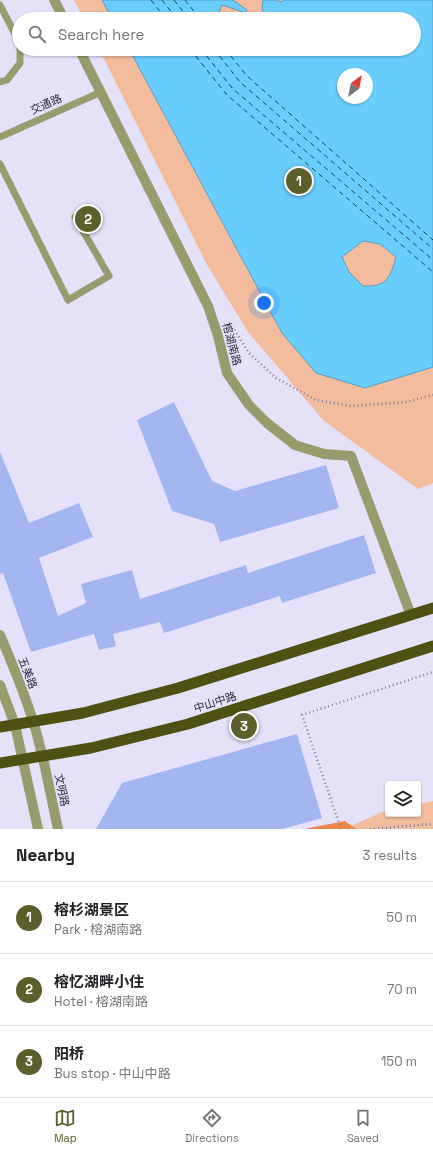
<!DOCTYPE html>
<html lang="en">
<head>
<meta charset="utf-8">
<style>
  body { margin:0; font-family:"Space Grotesk","Noto Sans SC",sans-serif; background:#f6f6f6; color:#202124 }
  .controls { position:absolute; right:12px; bottom:12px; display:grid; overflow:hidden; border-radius:4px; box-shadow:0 1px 3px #0004 }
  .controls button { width:36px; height:36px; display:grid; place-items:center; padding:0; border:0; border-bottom:1px solid #e0e0e0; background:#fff; color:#202124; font:20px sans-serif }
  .compass { position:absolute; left:337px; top:68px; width:36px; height:36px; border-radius:50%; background:#fff; box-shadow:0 1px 3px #0004; rotate:32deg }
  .you { position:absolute; left:264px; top:303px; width:14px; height:14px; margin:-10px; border:3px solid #fff; border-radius:50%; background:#1a73e8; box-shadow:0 0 0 6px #1a73e833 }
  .badge { display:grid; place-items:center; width:26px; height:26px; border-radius:50%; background:#5c5e2b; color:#fff; font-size:13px; font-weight:700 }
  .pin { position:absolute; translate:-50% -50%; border:2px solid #fff; box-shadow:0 1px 4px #0006 }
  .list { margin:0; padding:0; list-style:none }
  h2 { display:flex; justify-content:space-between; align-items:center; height:52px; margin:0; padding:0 16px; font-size:17px }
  h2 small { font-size:13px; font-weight:400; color:#757577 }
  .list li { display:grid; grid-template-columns:26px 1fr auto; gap:12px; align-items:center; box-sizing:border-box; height:72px; padding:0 16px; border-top:1px solid #e0e0e0 }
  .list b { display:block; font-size:15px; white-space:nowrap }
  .list p { margin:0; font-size:13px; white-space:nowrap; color:#757577 }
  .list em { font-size:13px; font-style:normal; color:#757577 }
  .icon { flex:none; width:22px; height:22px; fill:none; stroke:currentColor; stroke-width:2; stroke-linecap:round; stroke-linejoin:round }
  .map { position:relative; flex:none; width:433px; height:829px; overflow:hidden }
  .search { position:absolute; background:#fff; box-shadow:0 1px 3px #0004; left:12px; right:12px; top:12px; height:44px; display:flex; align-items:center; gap:10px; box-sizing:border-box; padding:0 14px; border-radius:22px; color:#757577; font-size:15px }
  .sheet { height:268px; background:#fff }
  nav { display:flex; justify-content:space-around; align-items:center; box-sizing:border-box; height:56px; border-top:1px solid #e0e0e0; background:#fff; font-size:11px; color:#757577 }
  nav a { display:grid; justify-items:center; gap:2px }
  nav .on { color:#5c5e2b }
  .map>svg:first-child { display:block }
  .green { fill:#f3bc9d; fill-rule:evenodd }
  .forest { fill:#eb8747 }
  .water { fill:#69cefe; stroke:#579cc5; fill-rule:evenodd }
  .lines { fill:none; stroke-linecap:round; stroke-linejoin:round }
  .ferry { stroke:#08455d; stroke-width:1; stroke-dasharray:5 4; stroke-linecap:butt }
  .building { fill:#a4b6f2 }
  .path { stroke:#807d94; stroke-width:2.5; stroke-dasharray:1 3; stroke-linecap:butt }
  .service { stroke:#989c6c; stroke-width:7 }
  .pedestrian { stroke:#989c6c; stroke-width:10 }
  .tertiary { stroke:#989c6c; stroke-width:10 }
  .trunk { stroke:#4f5112; stroke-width:11 }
  .labels { text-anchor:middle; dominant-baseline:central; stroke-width:3; stroke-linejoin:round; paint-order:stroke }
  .street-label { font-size:11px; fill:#2d293f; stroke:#e4e1f9 }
</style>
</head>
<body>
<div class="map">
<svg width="433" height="829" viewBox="0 0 433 829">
  <rect width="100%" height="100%" fill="#e4e1f9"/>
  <path class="green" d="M74 0H433V483L418 489 324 421 248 332 206 263 99 49H414V19H84ZM343 74H367V98H343Z
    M433 801V829H344L382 812 388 811V814H418V804Z"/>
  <path class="forest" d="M345 821 356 829H306L309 828Z"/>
  <path class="water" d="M102 0H233L247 10 246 13 222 5 216 19H112Z
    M263 0H276L281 2 283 0H433V367L365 388 316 373 282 333 129 49H414V19H265L262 8ZM343 74H367V98H343ZM363 241 380 244 396 257C390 278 387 287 363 286L349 272 342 257Z"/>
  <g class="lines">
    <path class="ferry" d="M151 0 166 19
      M162 0 177 19
      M174 0 189 19
      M185 0 200 19
      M190 49 227 95 433 272
      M201 49 233 89 433 260
      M214 49 240 82 433 249
      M225 49 247 76 433 240"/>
  </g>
  <path class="building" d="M174 402 212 481 235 491 326 465 339 508 220 542 214 524 172 511 137 420Z
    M0 452 29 523 79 503 93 537 39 558 58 616 86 603 81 584 132 570 140 599 246 565 248 573 364 535 376 573 282 603 280 596 164 633 160 622 113 634 116 646 99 650 94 634 31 652 3 573 0 574Z
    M297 734 322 818 283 829H96L122 783Z"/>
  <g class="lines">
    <path class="path" d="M230 323 249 353 276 378 316 400 351 406 407 402 433 395
      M341 829 302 715 433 672
      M370 829 433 824"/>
    <path class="service" d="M0 5 19 42
      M0 82 7 80 20 63V49
      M0 137 101 92
      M0 164 68 300 109 276 75 217"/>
    <path class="pedestrian" d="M54 0 64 19
      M79 49 208 306 218 336 227 373 249 405 267 423 295 445 324 454 351 456 411 615"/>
    <path class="tertiary" d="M0 635C12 663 24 692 33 721 44 756 50 793 58 829
      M0 685 15 725 38 829"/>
    <path class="trunk" d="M0 727 83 713 178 688 433 608
      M0 763 91 748 188 724 433 646"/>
  </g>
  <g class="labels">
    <g class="street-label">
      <text transform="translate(46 104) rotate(-24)">交通路</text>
      <text transform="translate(232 344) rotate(75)">榕湖南路</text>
      <text transform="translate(28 673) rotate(69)">五美路</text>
      <text transform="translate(215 702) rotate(-18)">中山中路</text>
      <text transform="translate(62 790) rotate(78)">文明路</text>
    </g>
  </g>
</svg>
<div class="controls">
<button><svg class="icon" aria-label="layers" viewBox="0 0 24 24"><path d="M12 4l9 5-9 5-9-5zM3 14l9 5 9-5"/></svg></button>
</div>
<svg class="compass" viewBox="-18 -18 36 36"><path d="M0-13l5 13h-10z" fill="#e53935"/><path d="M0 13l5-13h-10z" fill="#757577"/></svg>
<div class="you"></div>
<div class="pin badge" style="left:299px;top:181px">1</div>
<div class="pin badge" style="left:88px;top:219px">2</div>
<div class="pin badge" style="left:244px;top:726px">3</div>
<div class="search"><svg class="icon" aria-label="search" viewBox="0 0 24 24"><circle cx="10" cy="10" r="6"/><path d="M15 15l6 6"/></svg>Search here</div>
</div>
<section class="sheet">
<h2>Nearby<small>3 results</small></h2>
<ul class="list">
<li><span class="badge">1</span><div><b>榕杉湖景区</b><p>Park · 榕湖南路</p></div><em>50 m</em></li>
<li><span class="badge">2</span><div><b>榕忆湖畔小住</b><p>Hotel · 榕湖南路</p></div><em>70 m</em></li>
<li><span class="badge">3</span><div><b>阳桥</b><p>Bus stop · 中山中路</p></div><em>150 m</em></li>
</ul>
</section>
<nav>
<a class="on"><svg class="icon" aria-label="map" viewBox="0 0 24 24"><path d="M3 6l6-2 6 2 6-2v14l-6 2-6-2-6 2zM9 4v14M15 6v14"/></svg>Map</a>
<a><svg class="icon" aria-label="directions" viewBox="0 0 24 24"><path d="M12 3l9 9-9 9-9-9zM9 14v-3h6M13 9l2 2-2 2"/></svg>Directions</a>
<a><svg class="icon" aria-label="saved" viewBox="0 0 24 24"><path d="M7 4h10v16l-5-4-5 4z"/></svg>Saved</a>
</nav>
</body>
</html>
